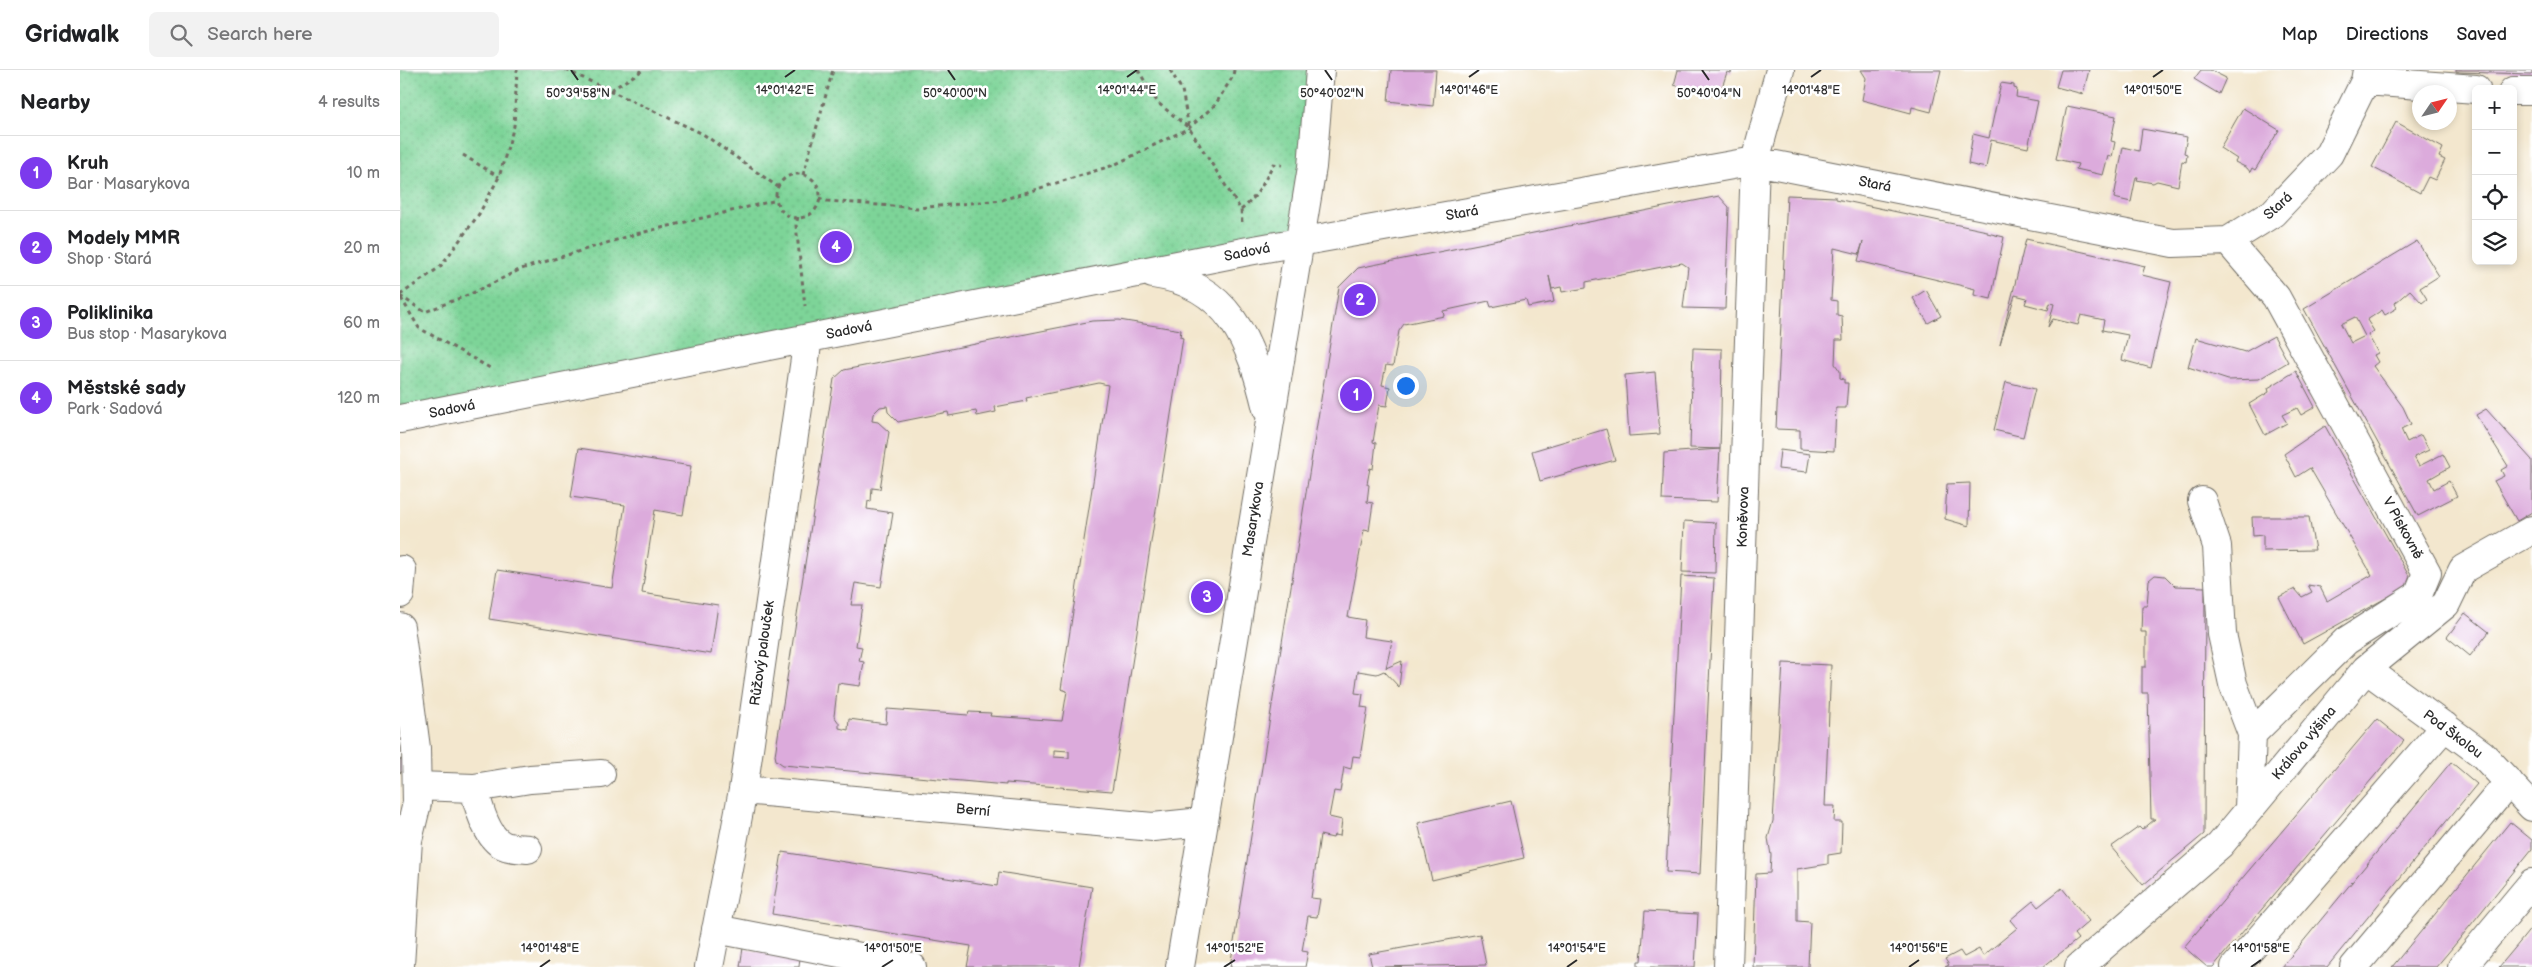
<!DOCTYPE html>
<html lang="en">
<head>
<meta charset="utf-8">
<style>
  body { margin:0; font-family:"Balsamiq Sans",sans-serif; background:#f2f2f2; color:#202124 }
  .controls { position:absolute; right:15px; top:15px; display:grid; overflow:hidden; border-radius:8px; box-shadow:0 2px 8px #0003 }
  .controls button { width:45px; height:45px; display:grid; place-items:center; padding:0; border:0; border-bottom:1px solid #e0e0e0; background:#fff; color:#202124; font:25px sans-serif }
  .compass { position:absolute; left:2012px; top:15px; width:45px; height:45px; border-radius:50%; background:#fff; box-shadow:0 2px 8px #0003; rotate:55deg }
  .you { position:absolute; left:1005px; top:315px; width:18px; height:18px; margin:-12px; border:4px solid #fff; border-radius:50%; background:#1a73e8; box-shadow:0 0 0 8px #1a73e833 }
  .badge { display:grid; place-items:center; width:32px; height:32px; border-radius:50%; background:#7c3aed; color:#fff; font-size:16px; font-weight:700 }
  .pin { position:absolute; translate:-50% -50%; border:2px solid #fff; box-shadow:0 1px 5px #0006 }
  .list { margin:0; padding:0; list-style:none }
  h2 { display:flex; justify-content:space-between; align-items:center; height:65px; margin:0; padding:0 20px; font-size:21px }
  h2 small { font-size:16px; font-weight:400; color:#757577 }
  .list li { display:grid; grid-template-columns:32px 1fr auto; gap:15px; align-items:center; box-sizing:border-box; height:75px; padding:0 20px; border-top:1px solid #e0e0e0 }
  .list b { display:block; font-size:19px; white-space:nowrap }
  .list p { margin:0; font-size:16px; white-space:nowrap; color:#757577 }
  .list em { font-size:16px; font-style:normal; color:#757577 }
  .icon { flex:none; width:28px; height:28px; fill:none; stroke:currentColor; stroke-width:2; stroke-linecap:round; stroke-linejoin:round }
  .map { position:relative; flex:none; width:2132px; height:897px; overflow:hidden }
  header { display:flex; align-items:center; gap:30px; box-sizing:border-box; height:70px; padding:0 25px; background:#fff; border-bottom:1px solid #e0e0e0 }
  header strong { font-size:24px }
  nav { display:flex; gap:28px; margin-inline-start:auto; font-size:18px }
  .search { width:350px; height:45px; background:#f2f2f2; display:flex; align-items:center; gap:12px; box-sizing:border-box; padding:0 18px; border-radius:8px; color:#757577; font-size:19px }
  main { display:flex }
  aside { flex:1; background:#fff }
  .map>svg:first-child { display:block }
  .park { fill:url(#park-dots); stroke:#548062 }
  .building { fill:#dcabdc; fill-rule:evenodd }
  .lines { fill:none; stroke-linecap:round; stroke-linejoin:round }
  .minor-casing { stroke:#716d64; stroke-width:30 }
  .path { stroke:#716d64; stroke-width:3; stroke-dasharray:4 4; stroke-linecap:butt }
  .minor { stroke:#fff; stroke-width:28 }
  .ticks { fill:none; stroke:#2b2b2b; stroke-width:2 }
  .labels { text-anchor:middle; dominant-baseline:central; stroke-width:5; stroke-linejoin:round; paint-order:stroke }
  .street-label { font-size:14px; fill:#2b2b2b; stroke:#fff }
  .ticks-label { font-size:12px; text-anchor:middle; fill:#2b2b2b; stroke:#fff; stroke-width:5; stroke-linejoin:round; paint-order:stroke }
</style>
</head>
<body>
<header>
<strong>Gridwalk</strong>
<div class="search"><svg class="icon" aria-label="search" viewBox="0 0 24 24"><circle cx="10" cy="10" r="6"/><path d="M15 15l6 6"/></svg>Search here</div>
<nav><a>Map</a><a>Directions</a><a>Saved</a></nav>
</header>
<main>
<aside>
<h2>Nearby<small>4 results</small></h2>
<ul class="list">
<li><span class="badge">1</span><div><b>Kruh</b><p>Bar · Masarykova</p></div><em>10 m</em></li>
<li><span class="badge">2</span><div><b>Modely MMR</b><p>Shop · Stará</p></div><em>20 m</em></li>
<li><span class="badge">3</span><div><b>Poliklinika</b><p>Bus stop · Masarykova</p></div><em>60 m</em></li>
<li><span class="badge">4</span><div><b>Městské sady</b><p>Park · Sadová</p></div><em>120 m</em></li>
</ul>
</aside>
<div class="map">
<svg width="2132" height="897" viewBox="0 0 2132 897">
  <defs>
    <pattern id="park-dots" width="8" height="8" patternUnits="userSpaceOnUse" patternTransform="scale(1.25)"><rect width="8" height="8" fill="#7dd498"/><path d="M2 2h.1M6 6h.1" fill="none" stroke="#6cb683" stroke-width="1.8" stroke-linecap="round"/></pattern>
  </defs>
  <rect width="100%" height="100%" fill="#fff"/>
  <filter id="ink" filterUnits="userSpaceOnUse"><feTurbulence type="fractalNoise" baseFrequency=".02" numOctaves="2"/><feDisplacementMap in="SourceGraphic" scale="10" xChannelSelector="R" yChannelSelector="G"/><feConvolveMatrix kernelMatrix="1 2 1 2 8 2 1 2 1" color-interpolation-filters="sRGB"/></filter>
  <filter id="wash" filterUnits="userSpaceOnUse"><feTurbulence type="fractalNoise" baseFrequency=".0096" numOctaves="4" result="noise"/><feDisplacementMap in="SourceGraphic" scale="20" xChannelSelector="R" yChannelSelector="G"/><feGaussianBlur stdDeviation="1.12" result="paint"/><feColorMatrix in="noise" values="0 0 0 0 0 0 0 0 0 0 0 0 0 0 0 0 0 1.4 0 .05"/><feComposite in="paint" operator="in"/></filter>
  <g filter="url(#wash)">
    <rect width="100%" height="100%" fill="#f3e7ce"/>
    <path class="park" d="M0 0H920L899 172 0 349Z"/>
    <g id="blocks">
      <path class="building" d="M991 0H1036L1033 36 988 31Z
        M1278 0H1332L1331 3 1327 2 1319 27 1274 15Z
        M1461 0H1541L1531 42 1512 37 1511 43 1462 30 1466 8Z
        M1661 0H1689L1683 24 1656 17Z
        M1801 0H1810L1826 8 1819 24 1794 9Z
        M2056 0H2132V4L2056 2Z
        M1601 13 1614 15V18L1617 19 1616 27 1638 31 1628 78 1591 70 1586 98 1568 94 1573 64 1589 68Z
        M1667 36 1716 46 1711 71 1715 72 1712 87 1708 86 1703 105 1676 99 1678 94 1656 89Z
        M1843 38 1879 60 1855 100 1852 98 1850 102 1847 98 1835 92 1837 89 1820 78Z
        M1996 52 2043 78 2039 87 2045 90 2035 110 2028 107 2020 123 1972 97Z
        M1742 59 1787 67 1784 83 1787 84 1786 92 1782 91 1778 116 1757 111 1753 113 1737 110 1738 107H1736L1731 132 1714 128 1723 77 1739 81Z
        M1387 125 1436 127V129L1587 161V163L1604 167 1591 229 1574 225 1575 219 1559 215 1458 191 1463 172 1459 184 1434 178 1431 230 1437 231V245L1442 246 1443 270H1436L1435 294 1440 301V308L1444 309V313H1448L1446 338H1436L1434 381 1400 379V360L1376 359Z
        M1319 126 1329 137 1325 239 1283 238 1288 197 1282 193 1186 212V218L1162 222 1161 217 1152 219 1149 206 1154 232 1128 237 1126 230 1091 237 1089 231 1043 241 1044 246 1004 254 999 261 993 296 986 295 982 315 990 317 987 336 979 335 973 372 976 373 973 399 970 398 967 414 969 415 967 432 973 433 969 461 964 460 948 547 965 550 963 567 992 571 986 598 1002 591 999 617 984 601 977 604 958 601 955 623 963 624 961 637 968 638 960 687 953 686 951 699 944 697 940 722 934 721 929 747 942 750 940 766 934 765 933 768 920 765 911 828 920 829 917 847 908 846 902 881 908 882 905 897H830L939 217 958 198Z
        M1626 169 1745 196 1742 205 1771 212 1751 298 1722 290 1728 265 1702 260 1704 250 1681 245 1678 255 1653 249 1648 257 1654 234 1650 233 1648 240 1625 234 1627 228 1615 225 1600 275Z
        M2017 171 2039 206 2020 218 2027 229 2022 233 2010 220 1995 233 1997 238 1985 245 1982 240 1967 250 1974 261 1968 265 1978 283 1974 285 1978 292 1973 296 2003 337 2011 354 2001 359 2007 372 2021 365 2029 380 2014 387 2019 396 2043 384 2050 397 2029 409 2034 419 2049 411 2057 426 2018 446 1904 239ZM1955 247 1965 266 1951 273 1941 254Z
        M1526 220 1541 246 1528 253 1513 228Z
        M719 250 781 260 780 267 783 268 712 721 606 713V715L383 695 376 690 375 685 434 309 444 300 692 251ZM699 313 708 315 661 619 667 621 662 651 590 646 591 643 569 642 568 645 487 639 486 654 449 649 448 660 439 658V653L434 646 438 613 460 616 464 592 459 591 462 577 456 576 462 535H451L455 513 481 517 493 443 467 439 468 431 471 432 472 418 480 419 489 362 478 352 472 351 473 344 480 337 487 336 488 342 498 352 548 342 549 346 576 341 577 346 596 342 595 337 627 331 626 328ZM654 680 669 681V688L654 687Z
        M1874 266 1888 292 1859 309 1828 310 1788 297 1796 268 1845 282Z
        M1293 278 1322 279 1321 346 1320 379 1317 432 1262 430 1264 383 1320 379 1290 378Z
        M1896 301 1915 337 1901 345 1897 338 1882 345 1887 353 1865 365 1849 334 1869 322 1868 318Z
        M1255 302 1260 364 1229 366 1225 305Z
        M1606 312 1635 319 1623 367 1594 360Z
        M2086 339 2132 390V442L2117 451 2094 411 2104 406 2101 400 2108 396 2076 345Z
        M1925 356 2013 513 1903 574 1879 527 1895 519 1902 527 1912 522 1908 515 1920 517 1927 531 1972 505 1910 398 1896 407 1884 384Z
        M1206 359 1215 390 1140 411 1132 381Z
        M179 378 291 396 283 445 255 440 242 523 318 535 311 584 89 549 97 500 212 518 225 435 171 427Z
        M1380 380 1410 384 1407 402 1378 399Z
        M1570 413 1569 456 1545 449 1547 414Z
        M1852 447H1909L1915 480 1863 481V465L1853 466Z
        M1284 451 1316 453 1315 503 1282 502Z
        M1755 505 1765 506 1775 516 1805 517 1804 764 1743 815 1711 777 1739 757 1742 760 1755 749H1751L1748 623H1742V597H1746V562H1741L1742 536H1747L1749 510Z
        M1281 506 1314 508 1300 804 1266 802Z
        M2065 543 2089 562 2070 586 2047 567Z
        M1383 593 1431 595 1425 736H1435L1434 752H1442L1441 783 1428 785V794L1397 799V851L1410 852 1408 897H1353L1356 804 1370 803 1371 785 1368 768 1373 751Z
        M1977 649 2004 671 1813 897H1807L1784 877Z
        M0 689 6 692V699L0 703Z
        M2051 692 2077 714 1927 897H1882Z
        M1111 731 1124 788 1032 810 1018 753Z
        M2110 752 2132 770V779L2053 877 2036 897H1992Z
        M382 782 597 816 599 802 692 817 679 897H567L571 876 372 844Z
        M1662 818 1689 851 1674 864 1678 869 1643 897H1545L1549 895 1545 889 1560 881 1564 887 1579 879 1583 886 1617 858 1610 850 1633 831 1638 837Z
        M1245 841 1298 844 1295 897H1238V891H1241Z
        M2132 857V897H2099L2119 873Z
        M1080 864 1086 895 972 897 969 884Z
        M343 878 400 887 399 897H340Z"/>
    </g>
  </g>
  <g filter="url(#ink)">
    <use href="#blocks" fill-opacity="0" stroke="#716d64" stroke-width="1"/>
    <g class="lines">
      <g class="minor-casing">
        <path id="minor" d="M1965 11 2076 19
          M2113 21H2132
          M1828 171 1876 227 2027 503 2018 525 1946 571 1852 664 1849 738
          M753 204C829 214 851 272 867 339
          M0 349 843 182 1355 91 1773 173 1828 171 1873 143 1929 84 1965 11 1967 0
          M1802 431 1817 476 1822 564 1833 614 1852 664
          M0 524 2 500
          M0 557 16 678 17 733 8 770 0 895
          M1966 599 2082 684 2132 737
          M17 716 74 718 130 709 201 704
          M74 718C78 735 86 765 101 774 109 779 120 778 128 779
          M343 720 753 757 802 752
          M316 859 512 897
          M309 897 343 720 408 268
          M780 897 912 97 920 0
          M1328 897 1355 91 1380 0
          M1679 897 1820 775 1966 599 2046 534 2063 499 2132 460
          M1835 897 2045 656
          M1954 897 2109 712
          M2062 897 2132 813"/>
      </g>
      <path class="path" d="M166 0 303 64 378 117
        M738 0 758 33 789 58 841 140 842 152
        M770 0 782 20 789 58
        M211 20 243 0
        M63 85 99 107
        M376 126a22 22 0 1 1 44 0a22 22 0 1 1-44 0Z
        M403 105 433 0
        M419 128 427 131 518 138 602 130 714 95 789 58 815 35 833 6 834 0
        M841 140C857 127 864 113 873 94L882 95
        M398 147 396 155 405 236
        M0 225 40 197 79 144 99 107 114 56 117 0
        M0 226 25 242 75 222 121 199 236 164 377 130
        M1 228 19 258 90 298"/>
      <use href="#minor" class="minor"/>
    </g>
  </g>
  <path class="ticks" d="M171 0 178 10M548 0 555 10M925 0 932 10M1302 0 1309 10M385 7 395 0M727 7 737 0M1069 7 1079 0M1411 7 1421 0M1753 7 1763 0M140 897 150 890M482 897 493 890M824 897 835 890M1167 897 1177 890M1509 897 1519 890M1851 897 1861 890"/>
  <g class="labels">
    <g class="street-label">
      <text transform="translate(1475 114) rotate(11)">Stará</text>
      <text transform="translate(1878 136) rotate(-42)">Stará</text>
      <text transform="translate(1062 143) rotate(-10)">Stará</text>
      <text transform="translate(847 182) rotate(-11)">Sadová</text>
      <text transform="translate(449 260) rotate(-11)">Sadová</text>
      <text transform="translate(52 339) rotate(-11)">Sadová</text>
      <text transform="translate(1343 447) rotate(-88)">Koněvova</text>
      <text transform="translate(853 449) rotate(-81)">Masarykova</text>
      <text transform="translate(2003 458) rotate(61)">V Pískovně</text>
      <text transform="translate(362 583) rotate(-82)">Růžový palouček</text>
      <text transform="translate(2053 664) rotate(37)">Pod Školou</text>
      <text transform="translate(1904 673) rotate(-50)">Králova výšina</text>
      <text transform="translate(573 740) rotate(5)">Berní</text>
    </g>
  </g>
  <g class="ticks-label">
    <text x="385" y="24">14°01'42"E</text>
    <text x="727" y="24">14°01'44"E</text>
    <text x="1069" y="24">14°01'46"E</text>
    <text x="1411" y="24">14°01'48"E</text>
    <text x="1753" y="24">14°01'50"E</text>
    <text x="178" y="27">50°39'58"N</text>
    <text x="555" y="27">50°40'00"N</text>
    <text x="932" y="27">50°40'02"N</text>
    <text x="1309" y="27">50°40'04"N</text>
    <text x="150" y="882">14°01'48"E</text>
    <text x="493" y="882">14°01'50"E</text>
    <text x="835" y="882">14°01'52"E</text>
    <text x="1177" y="882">14°01'54"E</text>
    <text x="1519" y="882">14°01'56"E</text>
    <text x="1861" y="882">14°01'58"E</text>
  </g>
</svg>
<div class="controls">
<button>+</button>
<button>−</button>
<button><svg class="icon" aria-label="locate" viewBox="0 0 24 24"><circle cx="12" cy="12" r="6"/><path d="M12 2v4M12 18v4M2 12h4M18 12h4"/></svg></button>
<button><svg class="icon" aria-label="layers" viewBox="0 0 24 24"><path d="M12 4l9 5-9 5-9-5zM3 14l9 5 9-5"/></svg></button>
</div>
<svg class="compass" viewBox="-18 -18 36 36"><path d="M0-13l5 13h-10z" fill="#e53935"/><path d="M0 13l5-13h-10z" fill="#757577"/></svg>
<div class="you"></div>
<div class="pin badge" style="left:956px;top:325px">1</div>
<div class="pin badge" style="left:960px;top:230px">2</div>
<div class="pin badge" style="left:807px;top:527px">3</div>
<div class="pin badge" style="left:436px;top:177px">4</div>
</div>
</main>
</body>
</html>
